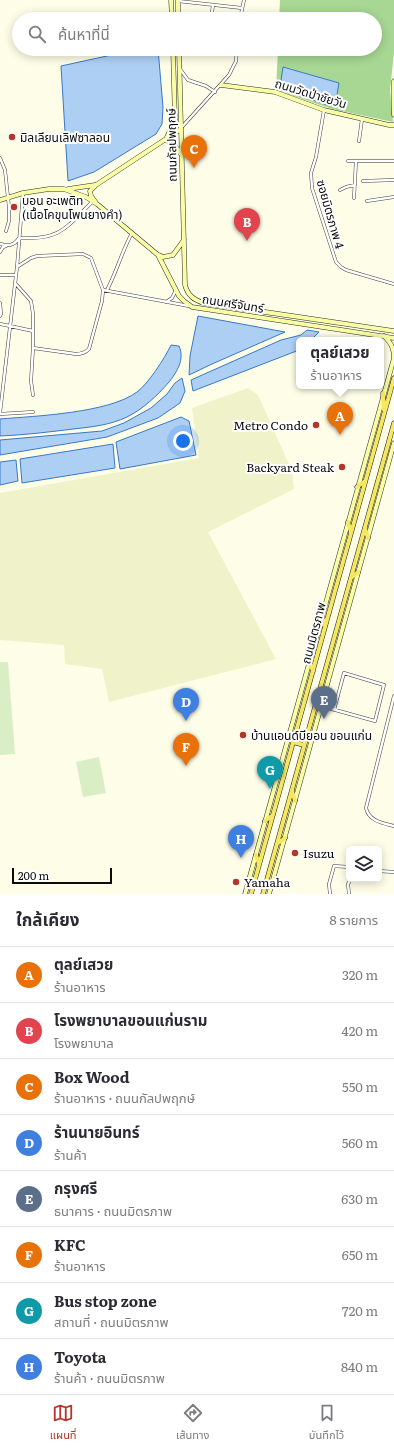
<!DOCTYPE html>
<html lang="th">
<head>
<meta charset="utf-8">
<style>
  body { margin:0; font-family:Literata,"Noto Sans Thai",serif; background:#f7f7f7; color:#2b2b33 }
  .controls { position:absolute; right:12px; bottom:12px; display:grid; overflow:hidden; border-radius:6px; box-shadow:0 2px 10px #0003 }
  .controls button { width:36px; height:36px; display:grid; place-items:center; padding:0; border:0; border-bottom:1px solid #e1e1e2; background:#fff; color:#2b2b33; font:20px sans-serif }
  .scale { position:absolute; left:12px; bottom:10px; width:100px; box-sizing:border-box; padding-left:4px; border:2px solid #0a0a0a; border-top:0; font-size:11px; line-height:14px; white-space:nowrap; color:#0a0a0a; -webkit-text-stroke:3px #fff; paint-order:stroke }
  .you { position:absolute; left:183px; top:441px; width:14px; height:14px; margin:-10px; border:3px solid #fff; border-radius:50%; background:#1a73e8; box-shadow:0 0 0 6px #1a73e833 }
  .badge { display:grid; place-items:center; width:26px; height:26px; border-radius:50%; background:#b53627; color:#fff; font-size:13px; font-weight:700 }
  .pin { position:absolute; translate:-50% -33px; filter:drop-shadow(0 1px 2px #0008) }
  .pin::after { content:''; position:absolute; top:21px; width:14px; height:12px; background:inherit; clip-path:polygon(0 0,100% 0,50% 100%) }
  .popup { position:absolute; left:296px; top:337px; width:88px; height:52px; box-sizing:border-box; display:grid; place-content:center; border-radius:6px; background:#fff; filter:drop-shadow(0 1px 3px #0005); font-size:13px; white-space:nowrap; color:#7c7c81 }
  .popup b { font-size:15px; color:#2b2b33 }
  .popup::after { content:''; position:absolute; left:50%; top:100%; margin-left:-8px; border:8px solid transparent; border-top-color:#fff }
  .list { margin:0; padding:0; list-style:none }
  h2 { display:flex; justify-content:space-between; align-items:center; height:52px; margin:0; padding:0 16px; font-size:17px }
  h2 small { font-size:13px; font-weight:400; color:#7c7c81 }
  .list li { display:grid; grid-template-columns:26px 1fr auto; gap:12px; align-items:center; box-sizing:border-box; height:56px; padding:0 16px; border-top:1px solid #e1e1e2 }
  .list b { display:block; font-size:15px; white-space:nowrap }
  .list p { margin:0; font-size:13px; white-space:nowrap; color:#7c7c81 }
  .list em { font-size:13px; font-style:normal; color:#7c7c81 }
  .icon { flex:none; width:22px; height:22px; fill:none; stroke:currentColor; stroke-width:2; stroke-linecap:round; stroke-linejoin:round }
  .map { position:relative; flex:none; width:394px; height:894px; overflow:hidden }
  .search { position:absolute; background:#fff; box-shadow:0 2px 10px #0003; left:12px; right:12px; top:12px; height:44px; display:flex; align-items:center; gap:10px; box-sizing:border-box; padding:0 14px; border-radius:22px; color:#7c7c81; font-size:15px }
  .sheet { height:500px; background:#fff }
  nav { display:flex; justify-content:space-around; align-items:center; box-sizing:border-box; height:56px; border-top:1px solid #e1e1e2; background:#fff; font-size:11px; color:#7c7c81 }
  nav a { display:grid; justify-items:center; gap:2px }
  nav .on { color:#b53627 }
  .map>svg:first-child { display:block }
  .farmland { fill:#f0f3c9 }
  .forest { fill:#a7d793; fill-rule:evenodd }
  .pitch { fill:#daeec5 }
  .water { fill:#aecff4; stroke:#3779c9 }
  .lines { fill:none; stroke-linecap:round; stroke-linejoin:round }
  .street-casing { stroke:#3d3d3d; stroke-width:3.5 }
  .secondary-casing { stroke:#2c2c2c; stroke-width:5 }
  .primary-casing { stroke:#1b1b1b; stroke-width:5 }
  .street { stroke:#fff; stroke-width:2.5 }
  .secondary { stroke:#f9fda4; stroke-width:4 }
  .primary { stroke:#f5e761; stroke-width:4 }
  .poi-dot { fill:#b53627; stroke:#fff; stroke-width:1.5 }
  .labels { text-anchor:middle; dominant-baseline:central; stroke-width:4; stroke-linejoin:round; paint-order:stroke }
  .street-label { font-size:12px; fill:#0a0a0a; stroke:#fff }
  .poi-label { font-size:12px; fill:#0a0a0a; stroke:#fff; text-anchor:start }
</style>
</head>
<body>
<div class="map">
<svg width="394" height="894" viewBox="0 0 394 894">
  <rect width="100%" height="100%" fill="#fefde7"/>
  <path class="farmland" d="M248 388 258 395 292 471 294 489 208 532 276 659 109 702 102 669 65 664 64 645 0 640V493L199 458 192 408Z"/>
  <path class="forest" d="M280 0H394V53L390 90 393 122 332 109 276 90 278 49H375V19H279ZM284 67 339 83 330 106 284 90 280 87Z"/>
  <path class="pitch" d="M0 662H8L15 754 0 755Z
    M99 757 106 793 83 797 76 762Z"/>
  <path class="water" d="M139 49H158L163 107 162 124 156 134 94 172 68 181 61 66Z
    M283 67 339 83 337 95 330 106 284 90 280 87Z
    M198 316 285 332 212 364 189 375 190 356Z
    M307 330 319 332 311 340H299V350L193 391 191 380 281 340 301 335Z
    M171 345 179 346C185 359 177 372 169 382 157 396 143 409 127 417 110 425 92 427 73 429 49 432 25 435 0 436V419C36 416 109 413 137 392 148 384 165 358 171 345Z
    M182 378 185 391 180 403 158 418 107 437 0 455V440L102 431 124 423 151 408 167 394 175 383Z
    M181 417 189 421 196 455 120 469 116 442Z
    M113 444 115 468 22 483 20 459Z
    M16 460 18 481 0 485V462Z"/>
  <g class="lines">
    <g class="street-casing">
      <path id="street" d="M178 1 242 8
        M211 19 213 5
        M240 19 244 0
        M229 49 237 51
        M180 69 188 80 206 86 215 92
        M324 110 316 157 311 173 312 188 336 262 341 267 346 270 394 284
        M181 128 229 75 236 61 237 49
        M359 141 362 119
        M0 158 5 170 9 207V221L6 231
        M348 161H394
        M363 181 394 180
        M340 190 346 187 355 185
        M354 198 356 161
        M367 201 394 197
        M0 244C8 246 14 246 19 238 60 240 65 229 92 202
        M0 252 3 247 6 246
        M0 275H16
        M15 283 31 301 33 314V348L76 354C81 354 85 353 89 349L102 301 103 290 91 258 83 254 37 256 31 258 17 267
        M103 290 189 306
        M107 290C117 271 122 251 132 233
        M166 302 172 298 176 290
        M0 303 1 314 0 316
        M0 324 10 326 33 331
        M33 348 31 381 33 395
        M0 413 17 267 23 194
        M0 414 33 412
        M394 696 366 808C369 821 382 823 394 826
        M321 706 375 721 384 685 344 673 334 710
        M379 871 394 872
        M330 894 329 884 334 866 349 867
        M349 894 348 884 351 879"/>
    </g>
    <g class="secondary-casing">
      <path id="secondary" d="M171 0 172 19
        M178 0V19
        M179 49 185 285C188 296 194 300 204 303L394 331
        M394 81V115
        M221 85 275 92 324 110 389 125H394
        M167 137 175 120 173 49
        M165 140 172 142 181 154
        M68 189 95 185
        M0 200 23 193 49 189H64L86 197 97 204 158 255 179 296 184 301 192 307 394 338
        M96 203 91 196 90 191 96 185 181 129
        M159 255 163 257 173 255 184 240
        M245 894 394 358C394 348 391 343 384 336
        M269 894 394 443"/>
    </g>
    <g class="primary-casing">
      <path id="primary" d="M383 393 384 410
        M357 487 365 481
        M348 522 351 532
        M365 529 368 538
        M351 578 358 572
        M319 627 327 619
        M309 661 313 671
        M293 742 304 745
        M292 791 295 801
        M265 821 273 815
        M277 844 285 838
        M256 855 259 864
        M251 894 394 378
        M263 894 394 423"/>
    </g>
    <use href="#street" class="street"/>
    <use href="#secondary" class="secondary"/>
    <use href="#primary" class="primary"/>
  </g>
  <g class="poi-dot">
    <circle cx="12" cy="137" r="4"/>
    <circle cx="14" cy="207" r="4"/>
    <circle cx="316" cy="425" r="4"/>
    <circle cx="342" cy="467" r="4"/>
    <circle cx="243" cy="735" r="4"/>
    <circle cx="295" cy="853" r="4"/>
    <circle cx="236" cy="882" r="4"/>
  </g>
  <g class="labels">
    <g class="street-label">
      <text transform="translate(311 93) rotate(17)">ถนนวัดป่าชัยวัน</text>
      <text transform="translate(171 145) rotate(-91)">ถนนกัลปพฤกษ์</text>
      <text transform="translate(331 214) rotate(74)">ซอยมิตรภาพ 4</text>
      <text transform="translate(233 303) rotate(9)">ถนนศรีจันทร์</text>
      <text transform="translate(313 633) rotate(-75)">ถนนมิตรภาพ</text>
    </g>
    <g class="poi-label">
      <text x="20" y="137">มิลเลียนเลิฟซาลอน</text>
      <text x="22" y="200">บอน อะเพติท<tspan x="22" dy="14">(เนื้อโคขุนโพนยางคำ)</tspan></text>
      <text x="308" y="425" text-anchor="end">Metro Condo</text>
      <text x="334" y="467" text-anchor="end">Backyard Steak</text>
      <text x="251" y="735">บ้านแอนด์บียอน ขอนแก่น</text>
      <text x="303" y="853">Isuzu</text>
      <text x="244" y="882">Yamaha</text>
    </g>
  </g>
</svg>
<div class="controls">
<button><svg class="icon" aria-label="layers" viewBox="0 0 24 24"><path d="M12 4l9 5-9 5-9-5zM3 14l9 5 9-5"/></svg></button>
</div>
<div class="scale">200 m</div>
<div class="you"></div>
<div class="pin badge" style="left:340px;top:435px;background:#e8710a">A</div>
<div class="popup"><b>ตุลย์เสวย</b>ร้านอาหาร</div>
<div class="pin badge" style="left:247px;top:241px;background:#e0444e">B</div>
<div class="pin badge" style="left:194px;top:168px;background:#e8710a">C</div>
<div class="pin badge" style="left:186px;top:721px;background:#3f7fe0">D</div>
<div class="pin badge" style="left:324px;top:719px;background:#5c6f8a">E</div>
<div class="pin badge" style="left:186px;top:766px;background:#e8710a">F</div>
<div class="pin badge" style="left:270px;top:789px;background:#0f9aa8">G</div>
<div class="pin badge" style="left:241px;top:858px;background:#3f7fe0">H</div>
<div class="search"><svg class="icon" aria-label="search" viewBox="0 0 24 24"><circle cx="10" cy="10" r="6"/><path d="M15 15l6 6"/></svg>ค้นหาที่นี่</div>
</div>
<section class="sheet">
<h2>ใกล้เคียง<small>8 รายการ</small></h2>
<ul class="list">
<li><span class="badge" style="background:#e8710a">A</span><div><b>ตุลย์เสวย</b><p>ร้านอาหาร</p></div><em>320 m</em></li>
<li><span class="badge" style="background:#e0444e">B</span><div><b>โรงพยาบาลขอนแก่นราม</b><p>โรงพยาบาล</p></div><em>420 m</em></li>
<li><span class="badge" style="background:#e8710a">C</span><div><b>Box Wood</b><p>ร้านอาหาร · ถนนกัลปพฤกษ์</p></div><em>550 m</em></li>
<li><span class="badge" style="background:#3f7fe0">D</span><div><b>ร้านนายอินทร์</b><p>ร้านค้า</p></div><em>560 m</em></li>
<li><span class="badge" style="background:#5c6f8a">E</span><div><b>กรุงศรี</b><p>ธนาคาร · ถนนมิตรภาพ</p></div><em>630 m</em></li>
<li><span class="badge" style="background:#e8710a">F</span><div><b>KFC</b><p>ร้านอาหาร</p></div><em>650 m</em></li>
<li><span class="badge" style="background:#0f9aa8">G</span><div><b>Bus stop zone</b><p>สถานที่ · ถนนมิตรภาพ</p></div><em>720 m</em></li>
<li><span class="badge" style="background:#3f7fe0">H</span><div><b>Toyota</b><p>ร้านค้า · ถนนมิตรภาพ</p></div><em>840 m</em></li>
</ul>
</section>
<nav>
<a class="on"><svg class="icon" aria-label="map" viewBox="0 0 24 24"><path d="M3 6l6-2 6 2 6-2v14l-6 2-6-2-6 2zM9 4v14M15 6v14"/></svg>แผนที่</a>
<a><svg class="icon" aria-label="directions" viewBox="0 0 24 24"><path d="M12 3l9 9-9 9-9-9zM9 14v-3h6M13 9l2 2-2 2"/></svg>เส้นทาง</a>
<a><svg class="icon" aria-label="saved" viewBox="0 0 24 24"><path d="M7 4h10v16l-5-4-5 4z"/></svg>บันทึกไว้</a>
</nav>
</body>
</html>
